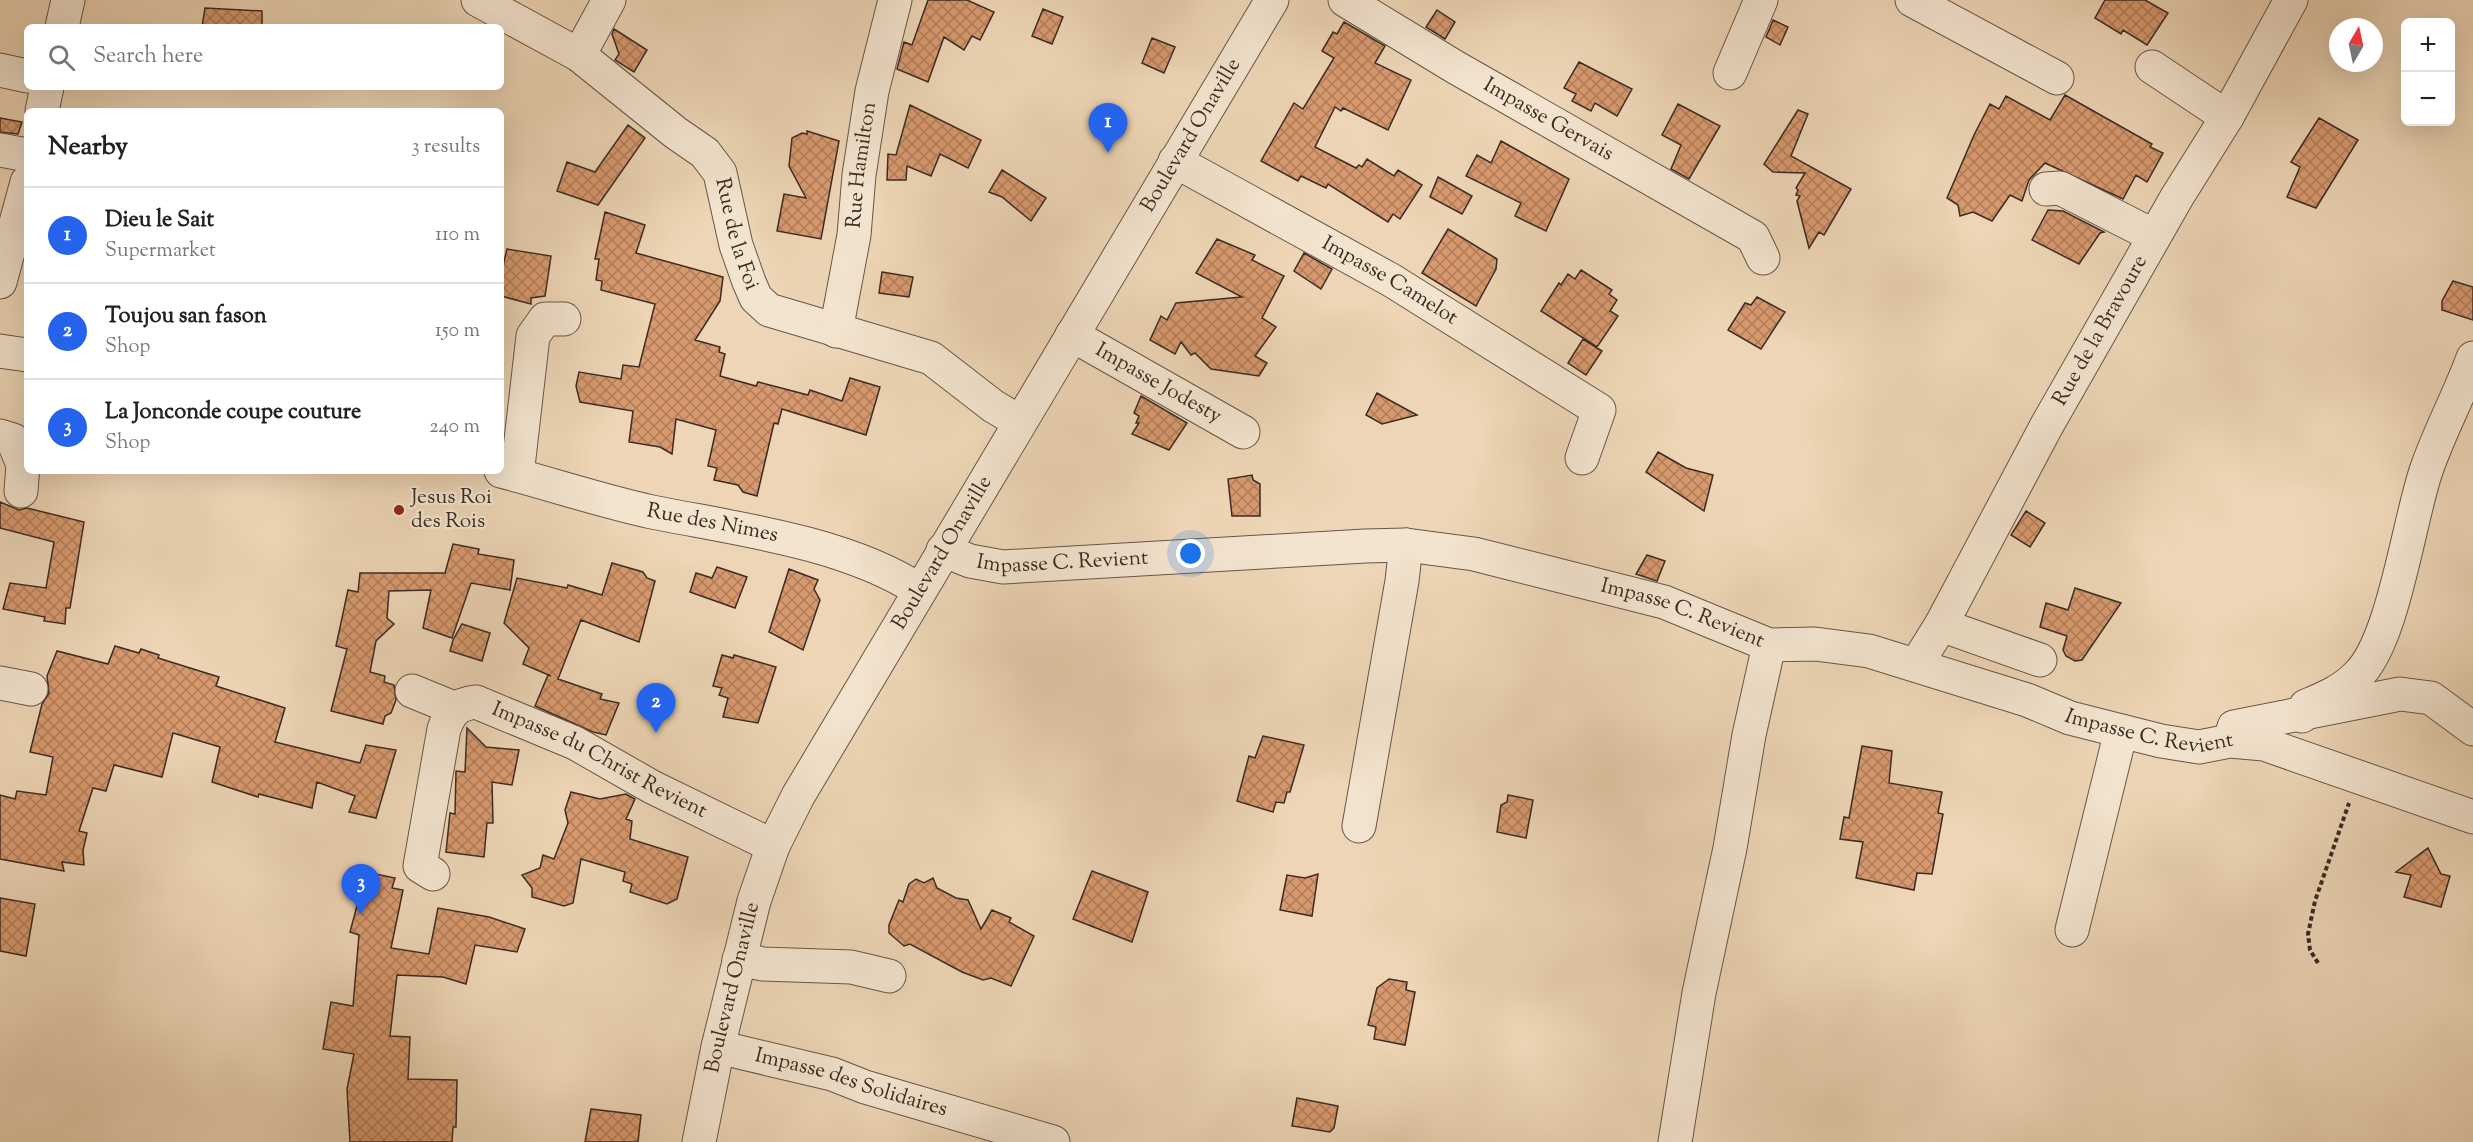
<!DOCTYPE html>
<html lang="en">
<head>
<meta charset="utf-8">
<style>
  body { margin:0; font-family:"Sorts Mill Goudy",serif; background:#f6f6f6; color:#222 }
  .controls { position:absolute; right:18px; top:18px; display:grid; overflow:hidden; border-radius:9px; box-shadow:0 6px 24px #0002 }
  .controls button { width:54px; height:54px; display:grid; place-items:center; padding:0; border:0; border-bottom:2px solid #e0e0e0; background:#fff; color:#222; font:30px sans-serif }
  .compass { position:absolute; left:2329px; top:18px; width:54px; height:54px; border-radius:50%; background:#fff; box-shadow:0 6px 24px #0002; rotate:9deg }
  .you { position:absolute; left:1191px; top:554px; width:21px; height:21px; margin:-15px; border:4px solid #fff; border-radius:50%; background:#1a73e8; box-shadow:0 0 0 9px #1a73e833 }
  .badge { display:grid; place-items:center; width:39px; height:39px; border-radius:50%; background:#2563eb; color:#fff; font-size:20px; font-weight:700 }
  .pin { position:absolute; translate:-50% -50px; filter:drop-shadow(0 2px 3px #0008) }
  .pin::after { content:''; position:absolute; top:32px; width:21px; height:18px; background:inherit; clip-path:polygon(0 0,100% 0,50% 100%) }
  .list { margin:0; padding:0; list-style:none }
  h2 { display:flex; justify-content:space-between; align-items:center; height:78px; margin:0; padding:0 24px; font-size:26px }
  h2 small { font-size:20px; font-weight:400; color:#767676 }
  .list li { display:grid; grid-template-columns:39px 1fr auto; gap:18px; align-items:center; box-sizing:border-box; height:96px; padding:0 24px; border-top:2px solid #e0e0e0 }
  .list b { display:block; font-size:22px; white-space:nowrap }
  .list p { margin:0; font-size:20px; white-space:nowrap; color:#767676 }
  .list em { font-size:20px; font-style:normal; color:#767676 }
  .icon { flex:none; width:33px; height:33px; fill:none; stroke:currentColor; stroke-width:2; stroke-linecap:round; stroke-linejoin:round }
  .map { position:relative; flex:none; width:2473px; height:1142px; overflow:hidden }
  .search { position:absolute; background:#fff; box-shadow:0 6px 24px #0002; left:24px; top:24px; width:480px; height:66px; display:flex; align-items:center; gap:15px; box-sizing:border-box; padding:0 21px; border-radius:9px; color:#767676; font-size:22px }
  .panel { position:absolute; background:#fff; box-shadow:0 6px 24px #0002; left:24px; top:108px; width:480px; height:366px; border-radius:9px }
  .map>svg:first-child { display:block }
  .building { fill:url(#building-cross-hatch); stroke:#3a2b25; stroke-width:1.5 }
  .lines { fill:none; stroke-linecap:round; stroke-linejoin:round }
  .minor-casing { stroke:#675649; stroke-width:35 }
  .path { stroke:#3a2b25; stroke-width:4; stroke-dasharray:4.5 3; stroke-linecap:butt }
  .minor { stroke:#f3e4cf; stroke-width:33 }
  .poi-dot { fill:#8f2418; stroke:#f3e4cf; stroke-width:2 }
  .labels { text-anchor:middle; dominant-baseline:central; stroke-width:4.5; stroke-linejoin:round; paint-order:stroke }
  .street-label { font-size:21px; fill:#3a2b25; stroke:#f3e4cf }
  .poi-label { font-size:21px; fill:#3a2b25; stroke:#f3e4cf; text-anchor:start }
</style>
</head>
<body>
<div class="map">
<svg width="2473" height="1142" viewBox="0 0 2473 1142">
  <defs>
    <pattern id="building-cross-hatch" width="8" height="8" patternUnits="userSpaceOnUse" patternTransform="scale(1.5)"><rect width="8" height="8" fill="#d8996e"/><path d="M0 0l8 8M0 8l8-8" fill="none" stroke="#b07d5a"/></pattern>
  </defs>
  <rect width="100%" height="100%" fill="#edd5b5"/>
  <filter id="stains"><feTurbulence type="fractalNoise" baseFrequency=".00333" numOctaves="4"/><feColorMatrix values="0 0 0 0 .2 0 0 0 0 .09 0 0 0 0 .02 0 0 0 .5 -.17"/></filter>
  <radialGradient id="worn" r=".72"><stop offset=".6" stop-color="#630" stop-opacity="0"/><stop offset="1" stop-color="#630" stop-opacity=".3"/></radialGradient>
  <path class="building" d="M928 0H967L994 12 980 40 972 36 964 50 944 37 928 82 897 69 904 42 912 45Z
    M2105 0H2145L2168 13 2147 45 2123 30 2121 34 2095 18Z
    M205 8 262 11V27H202Z
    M1043 9 1063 17 1052 44 1032 36Z
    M1437 10 1455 22 1445 39 1426 27Z
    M1773 20 1788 27 1780 45 1766 37Z
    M1344 22 1385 46 1375 63 1411 80 1388 130 1343 108 1341 111 1335 107 1315 147 1356 168 1359 165 1362 167 1367 159 1394 176 1398 170 1422 185 1400 219 1393 214 1388 222 1328 184 1326 188 1301 176 1298 181 1261 161 1294 103 1303 109 1334 58 1322 51 1333 32 1337 34Z
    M614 29 647 50 634 72 615 60 619 54 612 34Z
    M1152 38 1175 47 1164 73 1142 63Z
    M1579 62 1632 89 1617 116 1595 103 1591 111 1572 101 1576 94 1564 88Z
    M2065 95 2152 144 2150 147 2163 153 2147 182 2136 175 2123 199 2045 163 2029 180 2022 201 2010 195 1992 221 1973 212 1960 216 1958 205 1947 198 1974 135 1990 104 1999 109 2006 96 2050 120Z
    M1678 104 1720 126 1689 179 1671 169 1681 145 1662 135Z
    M910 105 981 140 968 168 940 154 931 176 907 166 906 180H887L888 154 896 155Z
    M1798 110 1808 114 1791 156 1851 189 1824 235 1819 232 1809 248 1797 201 1800 196 1796 195 1798 190 1796 188 1805 173 1773 172 1764 164Z
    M0 118 22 122 18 134 0 132Z
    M2319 118 2358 140 2316 208 2287 197 2300 167 2291 162Z
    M628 125 645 138 598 205 557 191 567 162 595 172Z
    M807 131 839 141 821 239 777 231 784 194 806 198 789 166 792 138 802 133 807 134Z
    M1501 141 1569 179 1546 231 1515 216 1521 203 1466 176 1477 155 1491 163Z
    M1002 170 1046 198 1031 221 1002 197 989 192Z
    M1438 177 1472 196 1462 214 1430 197Z
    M2048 210 2063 211 2104 232 2100 233 2079 264 2032 240Z
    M605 212 645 225 636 253 723 277 720 301 695 340 720 347 719 352 725 354 720 376 756 386 758 382 808 395 810 390 842 401 850 378 880 387 866 435 782 409 778 424 774 423 757 496 743 492 738 485 714 480 717 468 708 466 716 430 676 419 672 454 660 447 629 442 633 411 580 402 576 386 579 372 621 379 623 365 639 367 655 304 601 290 602 281 596 280 599 259H595Z
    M1448 229 1497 259 1496 269 1476 306 1422 273Z
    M1217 239 1255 255 1252 260 1284 276 1262 318 1276 327 1255 356 1267 363 1259 376 1211 369 1195 353 1191 355 1181 342 1175 354 1150 340 1161 316 1167 320 1176 303 1242 297 1196 273Z
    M507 249 551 256 545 296 531 298V304L501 296V274Z
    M1304 253 1332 269 1321 289 1294 271Z
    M1581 270 1612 290 1609 294 1617 300 1610 311 1618 316 1597 347 1541 311 1559 283 1561 285 1568 274 1575 279Z
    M882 272 913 277 909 297 879 293Z
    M2453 281 2473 287V320L2442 310V301Z
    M1757 297 1785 312 1761 349 1728 330 1745 303 1751 305Z
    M1583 339 1602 351 1586 375 1568 363Z
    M1377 393 1391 401 1417 415 1382 424 1366 415Z
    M1141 396 1187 423 1169 450 1132 434 1139 423H1136L1139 416 1134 413Z
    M1658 452 1686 468 1713 475 1704 511 1646 472Z
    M1252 475 1253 480 1260 484V516H1232L1228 479Z
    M0 502 19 510 27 508 84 522 70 608H66L65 624 44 621 45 617 3 609 10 583 46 588 54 542 0 528Z
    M2026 511 2045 523 2030 547 2011 535Z
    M453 544 479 549 478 554 514 560 510 590 471 583 452 638 423 628 431 590 389 591 387 618 394 624 376 641 370 672 385 676 384 682 394 685 396 700 391 713 385 716 383 724 331 711 347 649 336 646 348 590 358 592 360 573H445Z
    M1647 555 1665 561 1657 581 1636 574Z
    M612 563 643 572 647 578 655 581 639 642 581 620 558 679 602 694 600 699 619 703 606 735 593 732 535 706 548 675 551 676 523 664 529 648 504 623 517 578 567 588 568 585 602 595Z
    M717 567 747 577 735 608 690 592 696 573 712 578Z
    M789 569 818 580 814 589 820 600 803 650 769 632Z
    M2075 588 2121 603 2082 660 2075 661 2066 656 2063 650 2067 636 2040 627 2046 603 2068 610Z
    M462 624 490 633 482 661 450 651 453 640Z
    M115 646 139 653 141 649 159 655 158 658 219 677 216 686 285 708 275 742 360 763 366 745 396 750 376 818 349 812 355 796 317 782 312 808 259 794 258 797 212 782 220 747 173 733 162 777 114 765 106 791 93 788 79 831 87 833 83 850 84 865 62 862 64 871 0 859V795L15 799 17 791 46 795 53 757 30 752 42 704 49 693 47 676 57 651 108 664Z
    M722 655 733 658 734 655 776 667 758 723 723 717 728 698 719 695 722 688 713 686Z
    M467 728 486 747 519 750 512 785 492 782 493 823H487L484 857 446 852 450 813 455 814 456 771 465 772Z
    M1263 736 1304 745 1290 792H1287L1284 803 1276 802 1273 812 1237 801 1249 756 1255 758Z
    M1862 746 1892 751 1889 783 1942 792 1938 813 1943 814 1932 874 1917 873 1914 890 1856 878 1863 842 1840 839 1844 817 1849 818Z
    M571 792 600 799 626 794 635 799 626 819 632 821 630 839 688 857 677 899 667 904 630 892 632 884 623 881 625 872 581 859 573 903 564 906 532 897V888L522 875 540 868 543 855 554 859 568 823 565 810Z
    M1508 795 1533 800 1526 838 1497 832 1501 805 1507 802Z
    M2428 848 2441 874 2450 876 2441 907 2404 897 2411 875 2396 872Z
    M1092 871 1148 892 1132 942 1073 919Z
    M366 872 395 878 392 888 403 890 391 948 429 954 438 908 489 917 525 929 517 952 475 945 466 984 443 977 397 975 390 1036 410 1037 408 1079 457 1080 456 1127H453L452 1142H350L347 1089 354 1054 323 1049 331 1002 353 1006 359 935 350 932Z
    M1318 874 1312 916 1280 910 1287 875 1305 878Z
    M933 878 937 888 956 898 968 900 981 929 992 910 1011 918 1009 922 1034 936 1011 986 991 978 983 980 962 972 910 944 904 946 889 933V925L899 900 903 902 909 884 916 879 924 883Z
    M0 898 35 904 26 956 0 951Z
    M1389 979 1407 982 1406 990 1415 992 1405 1045 1374 1039 1376 1027 1368 1025 1377 988Z
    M1297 1098 1338 1106 1334 1128 1330 1132 1292 1126Z
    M591 1109 641 1115 638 1142H585Z"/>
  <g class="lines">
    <g class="minor-casing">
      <g id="minor">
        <path id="s1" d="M478 0 579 55 676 133 705 153 720 173 736 245 749 282 756 298 769 310 931 358 993 406 1020 422"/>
        <path id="s2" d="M1345 0 1455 67 1753 237 1763 258"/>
        <path d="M1912 0 2057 78"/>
        <path d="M62 27 68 0"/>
        <path d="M579 55 609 0"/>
        <path d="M2152 67 2227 117"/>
        <path d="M0 70 27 76"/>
        <path d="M1730 73 1761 0"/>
        <path d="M42 111 47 87"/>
        <path d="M0 150 27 155"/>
        <path id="s3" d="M1175 161 1391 280 1599 410 1582 458"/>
        <path d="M2046 189 2060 188 2154 236"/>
        <path d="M0 282 27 182"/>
        <path id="s4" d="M836 331 854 235 859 175 872 91 895 0"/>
        <path id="s5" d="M1072 335 1243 432"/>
        <path d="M0 351 27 355"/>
        <path d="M0 436 13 440 23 465 21 491"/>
        <path id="s6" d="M501 471C551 484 601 501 652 512 737 529 845 542 919 590"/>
        <path d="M517 475 533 336 545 319H564"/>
        <path id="s7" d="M943 550 970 561 1003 567 1365 546 1406 545 1474 554 1664 602 1769 645 1815 644 1869 651 2027 700 2070 718 2161 741 2199 747 2230 741 2264 744 2473 817"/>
        <path d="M1941 625 2040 660"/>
        <path id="s8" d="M1916 665 1941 625 2047 425 2177 197 2227 117 2291 0"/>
        <path d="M0 683 31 689"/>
        <path d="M412 691 456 709"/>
        <path d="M2302 716 2306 706C2325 698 2342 691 2357 676 2394 642 2409 518 2427 468 2440 431 2459 396 2473 358"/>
        <path d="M2231 737 2234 727 2400 694 2431 698 2473 729"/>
        <path d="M1359 826 1402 581 1406 545"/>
        <path id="s9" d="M433 874 420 866 444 729C450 712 457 704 476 702L575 743 652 787 773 846"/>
        <path d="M2072 930 2121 731"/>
        <path d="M739 959 763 964 851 967 889 976"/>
        <path id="s10" d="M718 1047 832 1074 865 1087 1053 1142"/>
        <path id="s11" d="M699 1142 718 1047 754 901 773 846 798 796 1272 0"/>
        <path d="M1675 1142 1699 993 1730 848 1749 735 1769 645"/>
      </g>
    </g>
    <path class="path" d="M2318 963 2310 950 2308 934 2315 901 2349 803"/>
    <use href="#minor" class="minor"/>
  </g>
  <circle class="poi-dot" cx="399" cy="510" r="6"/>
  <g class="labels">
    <g class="street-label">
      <text stroke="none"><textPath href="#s2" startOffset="236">Impasse Gervais</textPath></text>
      <text stroke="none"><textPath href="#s11" startOffset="1130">Boulevard Onaville</textPath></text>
      <text stroke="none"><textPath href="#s4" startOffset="168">Rue Hamilton</textPath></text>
      <text stroke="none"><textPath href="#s1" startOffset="363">Rue de la Foi</textPath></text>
      <text stroke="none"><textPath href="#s3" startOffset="246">Impasse Camelot</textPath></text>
      <text stroke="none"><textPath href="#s8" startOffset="382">Rue de la Bravoure</textPath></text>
      <text stroke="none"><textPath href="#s5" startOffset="99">Impasse Jodesty</textPath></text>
      <text stroke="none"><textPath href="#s6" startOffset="218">Rue des Nimes</textPath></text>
      <text stroke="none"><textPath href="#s11" startOffset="644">Boulevard Onaville</textPath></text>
      <text stroke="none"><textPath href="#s7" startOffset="122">Impasse C. Revient</textPath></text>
      <text stroke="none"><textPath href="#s7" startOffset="752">Impasse C. Revient</textPath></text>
      <text stroke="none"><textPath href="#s7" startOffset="1238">Impasse C. Revient</textPath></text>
      <text stroke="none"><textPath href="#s9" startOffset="336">Impasse du Christ Revient</textPath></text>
      <text stroke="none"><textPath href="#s11" startOffset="158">Boulevard Onaville</textPath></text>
      <text stroke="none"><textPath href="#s10" startOffset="138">Impasse des Solidaires</textPath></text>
    </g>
    <g class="poi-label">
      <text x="411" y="498">Jesus Roi<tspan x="411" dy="24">des Rois</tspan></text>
    </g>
  </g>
  <rect width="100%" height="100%" filter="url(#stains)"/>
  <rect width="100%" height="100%" fill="url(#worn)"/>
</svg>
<div class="controls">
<button>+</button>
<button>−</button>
</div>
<svg class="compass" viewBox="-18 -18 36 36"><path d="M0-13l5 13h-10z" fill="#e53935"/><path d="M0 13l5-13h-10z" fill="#767676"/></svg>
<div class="you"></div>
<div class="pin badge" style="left:1108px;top:153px">1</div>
<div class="pin badge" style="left:656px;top:733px">2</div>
<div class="pin badge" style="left:361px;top:914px">3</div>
<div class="search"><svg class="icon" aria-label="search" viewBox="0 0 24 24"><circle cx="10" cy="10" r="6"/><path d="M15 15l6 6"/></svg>Search here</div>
<section class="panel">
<h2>Nearby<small>3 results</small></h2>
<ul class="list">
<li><span class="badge">1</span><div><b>Dieu le Sait</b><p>Supermarket</p></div><em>110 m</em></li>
<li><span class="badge">2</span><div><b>Toujou san fason</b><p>Shop</p></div><em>150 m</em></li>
<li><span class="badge">3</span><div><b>La Jonconde coupe couture</b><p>Shop</p></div><em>240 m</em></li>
</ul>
</section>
</div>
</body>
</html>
